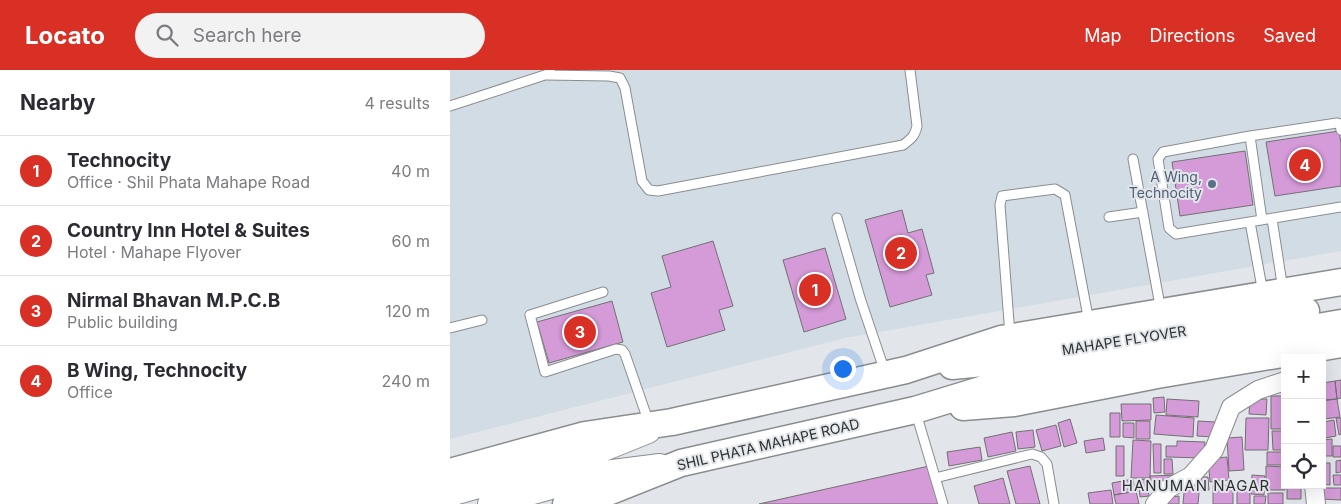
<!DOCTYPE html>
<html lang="en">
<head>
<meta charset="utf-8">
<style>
  body { margin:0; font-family:Inter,sans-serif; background:#f2f2f3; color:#2b2b33 }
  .controls { position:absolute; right:15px; bottom:15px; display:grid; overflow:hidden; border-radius:0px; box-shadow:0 5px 20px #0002 }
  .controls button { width:45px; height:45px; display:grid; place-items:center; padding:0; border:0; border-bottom:1px solid #e1e1e2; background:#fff; color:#2b2b33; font:25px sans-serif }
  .you { position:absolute; left:392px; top:298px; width:18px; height:18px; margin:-12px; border:4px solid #fff; border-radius:50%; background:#1a73e8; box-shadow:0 0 0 8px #1a73e833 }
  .badge { display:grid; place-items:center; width:32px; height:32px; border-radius:50%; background:#d93025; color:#fff; font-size:16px; font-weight:700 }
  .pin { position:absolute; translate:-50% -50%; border:2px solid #fff; box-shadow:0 1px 5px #0006 }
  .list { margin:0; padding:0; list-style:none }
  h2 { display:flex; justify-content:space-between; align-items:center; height:65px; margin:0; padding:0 20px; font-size:21px }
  h2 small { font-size:16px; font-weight:400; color:#7c7c81 }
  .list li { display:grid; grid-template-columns:32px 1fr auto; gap:15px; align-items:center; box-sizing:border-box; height:70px; padding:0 20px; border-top:1px solid #e1e1e2 }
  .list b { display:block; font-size:19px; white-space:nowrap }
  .list p { margin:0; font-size:16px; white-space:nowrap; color:#7c7c81 }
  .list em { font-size:16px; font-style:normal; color:#7c7c81 }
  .icon { flex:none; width:28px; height:28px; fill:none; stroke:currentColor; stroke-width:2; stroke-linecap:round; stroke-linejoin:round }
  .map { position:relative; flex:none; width:891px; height:434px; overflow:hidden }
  header { display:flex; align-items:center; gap:30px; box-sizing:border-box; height:70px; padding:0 25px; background:#d93025; color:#fff }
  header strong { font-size:24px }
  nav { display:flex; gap:28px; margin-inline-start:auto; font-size:18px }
  .search { width:350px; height:45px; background:#f2f2f3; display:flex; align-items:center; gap:12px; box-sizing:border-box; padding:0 18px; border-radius:28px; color:#7c7c81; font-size:19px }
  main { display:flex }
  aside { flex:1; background:#fff }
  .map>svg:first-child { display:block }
  .built { fill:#d2dce5 }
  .building { fill:#d59ad8; stroke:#737073 }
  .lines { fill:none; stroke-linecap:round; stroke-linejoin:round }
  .lane-casing { stroke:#8a8d90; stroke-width:11 }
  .street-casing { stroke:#8a8d90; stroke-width:20 }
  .secondary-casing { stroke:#8a8d90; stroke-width:26 }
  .primary-casing { stroke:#8a8d90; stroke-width:29 }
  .lane { stroke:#fff; stroke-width:9 }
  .street { stroke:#fff; stroke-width:18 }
  .secondary { stroke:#fff; stroke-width:24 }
  .primary { stroke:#fff; stroke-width:26 }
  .service-dot { fill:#5c6f8a; stroke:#e2e6ea; stroke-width:2 }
  .labels { text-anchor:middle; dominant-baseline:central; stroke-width:4; stroke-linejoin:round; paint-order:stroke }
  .service-label { font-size:14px; fill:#4e5e75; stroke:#e2e6ea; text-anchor:end }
  .street-label { font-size:14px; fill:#2d2f30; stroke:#e2e6ea }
  .neighbourhood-label { font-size:15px; letter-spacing:1px; fill:#2d2f30; stroke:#e2e6ea }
</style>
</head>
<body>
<header>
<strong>Locato</strong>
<div class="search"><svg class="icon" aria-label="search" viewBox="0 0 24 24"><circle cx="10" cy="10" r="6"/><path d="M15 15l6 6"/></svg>Search here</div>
<nav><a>Map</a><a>Directions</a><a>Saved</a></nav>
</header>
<main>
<aside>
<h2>Nearby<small>4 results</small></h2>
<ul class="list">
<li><span class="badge">1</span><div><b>Technocity</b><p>Office · Shil Phata Mahape Road</p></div><em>40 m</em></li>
<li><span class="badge">2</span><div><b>Country Inn Hotel &amp; Suites</b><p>Hotel · Mahape Flyover</p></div><em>60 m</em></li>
<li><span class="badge">3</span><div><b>Nirmal Bhavan M.P.C.B</b><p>Public building</p></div><em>120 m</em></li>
<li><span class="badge">4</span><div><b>B Wing, Technocity</b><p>Office</p></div><em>240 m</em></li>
</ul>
</aside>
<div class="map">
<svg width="891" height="434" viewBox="0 0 891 434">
  <rect width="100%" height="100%" fill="#e2e6ea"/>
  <path class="built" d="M0 0H891V181L395 268 0 369Z"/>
  <path class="building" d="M889 61 891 73V116L825 126 816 72Z
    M795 81 803 135 730 146 722 92Z
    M452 140 458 163 472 159 484 203 476 205 482 225 440 237 415 150Z
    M263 171 283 236 269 240 275 260 217 277 201 223 221 217 212 186Z
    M375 178 396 249 354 262 333 190Z
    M162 231 173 272 99 293 87 252Z
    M891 310V328L887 329 885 311Z
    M885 311 887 329 872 330V313Z
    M821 326H835V359H821Z
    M714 327 715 342 704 343 703 328Z
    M717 329 749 331 748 347 716 345Z
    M800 329H817L816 345 799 344Z
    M887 329 890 347 874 349 872 331Z
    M671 334H701V350L672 351Z
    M660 343H670V367H660Z
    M706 345 744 348 743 367 704 364Z
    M796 348H819L818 380H795Z
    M886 348H891V364L889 365Z
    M620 349 627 373 614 377 608 353Z
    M884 350 886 366 875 368 873 352Z
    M686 351H700V369H686Z
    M748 351 765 352 764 367 747 366Z
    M673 353H684V368L673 367Z
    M606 355 611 376 592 381 586 360Z
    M583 360 585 377 568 379 566 362Z
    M822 361H835V380H823Z
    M562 362 566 381 538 387 534 368Z
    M792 367 794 400 779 401 777 368Z
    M653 368 655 380 636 383 634 371Z
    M882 369V386H872V370Z
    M683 370 701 371 700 408H681Z
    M727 371 755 372 754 388 716 387V376H727Z
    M703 374H711V403H704Z
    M666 376H674V406H666Z
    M883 376H891V387H883Z
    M530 377 532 390 499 396 497 382Z
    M817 382H835V395H817Z
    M777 387 779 410 760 412 758 389Z
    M714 389H722L723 404H714Z
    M891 390V402L886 403V391Z
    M872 393H880V415L872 414Z
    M479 396 488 434H309Z
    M580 396 590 434H566L557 401Z
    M816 396 835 397V420H816Z
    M727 405 710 418H701L700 406Z
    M802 405 815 406 814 425 801 424Z
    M883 405H891V415H884Z
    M751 407H758L759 420H751Z
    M553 408 560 434H529L524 416Z
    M683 409 685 420H681V422L664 425 662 413Z
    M697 409 699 426 690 427 688 410Z
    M735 411 750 412 748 434H733Z
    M763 415 783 416V434H763Z
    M837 415H851V429H837Z
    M871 418H891V430L870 429Z
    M787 419H800V434H787Z
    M661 420 663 434H640L638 423Z
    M686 421 689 434H666L664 425Z
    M818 423H833V434H818Z
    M729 426V434H710L713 428Z
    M804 426H816L815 434H804Z"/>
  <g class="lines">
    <g class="lane-casing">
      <path id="lane" d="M96 5 159 6 170 8 175 18 192 111 199 120 208 121 453 75C461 69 465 66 467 56L460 0
        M0 36 101 3
        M891 60 890 54 887 53 800 66 713 82 708 89 719 158 726 164 891 137
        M800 66 812 150
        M683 89 711 241
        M659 147 693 142
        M387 148 410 228 435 302
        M822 149 833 220
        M800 152 813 223
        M153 222 80 245 95 302 166 279 172 280 175 284 199 353
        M0 258 32 250
        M560 265 550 135 552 126 605 119 615 125 639 252
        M466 343 493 434
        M485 408 582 384 591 387 597 394 604 434"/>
    </g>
    <g class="street-casing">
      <path id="street" d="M864 415 866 434
        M705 434 719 418 741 406 764 380 781 337 808 320 835 311"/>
    </g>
    <g class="secondary-casing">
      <path id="secondary" d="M0 424 141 384 198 361
        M40 434 147 404 210 396"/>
    </g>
    <g class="primary-casing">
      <path id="primary" d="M502 296 543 292 662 271 856 241
        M513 337 564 333 707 305 891 274
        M0 402 135 365 222 352 456 300 551 269 891 212
        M116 434 153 424 231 393 465 340 547 315 673 291 891 253"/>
    </g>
    <use href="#lane" class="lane"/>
    <use href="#street" class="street"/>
    <use href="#secondary" class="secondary"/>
    <use href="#primary" class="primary"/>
  </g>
  <circle class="service-dot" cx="762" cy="114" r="5"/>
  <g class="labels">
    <g class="service-label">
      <text x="752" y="106">A Wing,<tspan x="752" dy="16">Technocity</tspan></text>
    </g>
    <g class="street-label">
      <text transform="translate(674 270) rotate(-9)">MAHAPE FLYOVER</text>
      <text transform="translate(318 374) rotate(-13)">SHIL PHATA MAHAPE ROAD</text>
    </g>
    <g class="neighbourhood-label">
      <text x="746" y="415">HANUMAN NAGAR</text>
    </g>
  </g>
</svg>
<div class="controls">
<button>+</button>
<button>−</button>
<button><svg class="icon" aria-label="locate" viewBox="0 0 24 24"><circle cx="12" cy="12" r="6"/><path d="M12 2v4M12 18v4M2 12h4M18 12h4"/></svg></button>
</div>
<div class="you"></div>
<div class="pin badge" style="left:365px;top:220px">1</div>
<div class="pin badge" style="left:451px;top:183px">2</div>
<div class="pin badge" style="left:130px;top:262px">3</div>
<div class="pin badge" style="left:855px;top:95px">4</div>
</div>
</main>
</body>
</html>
